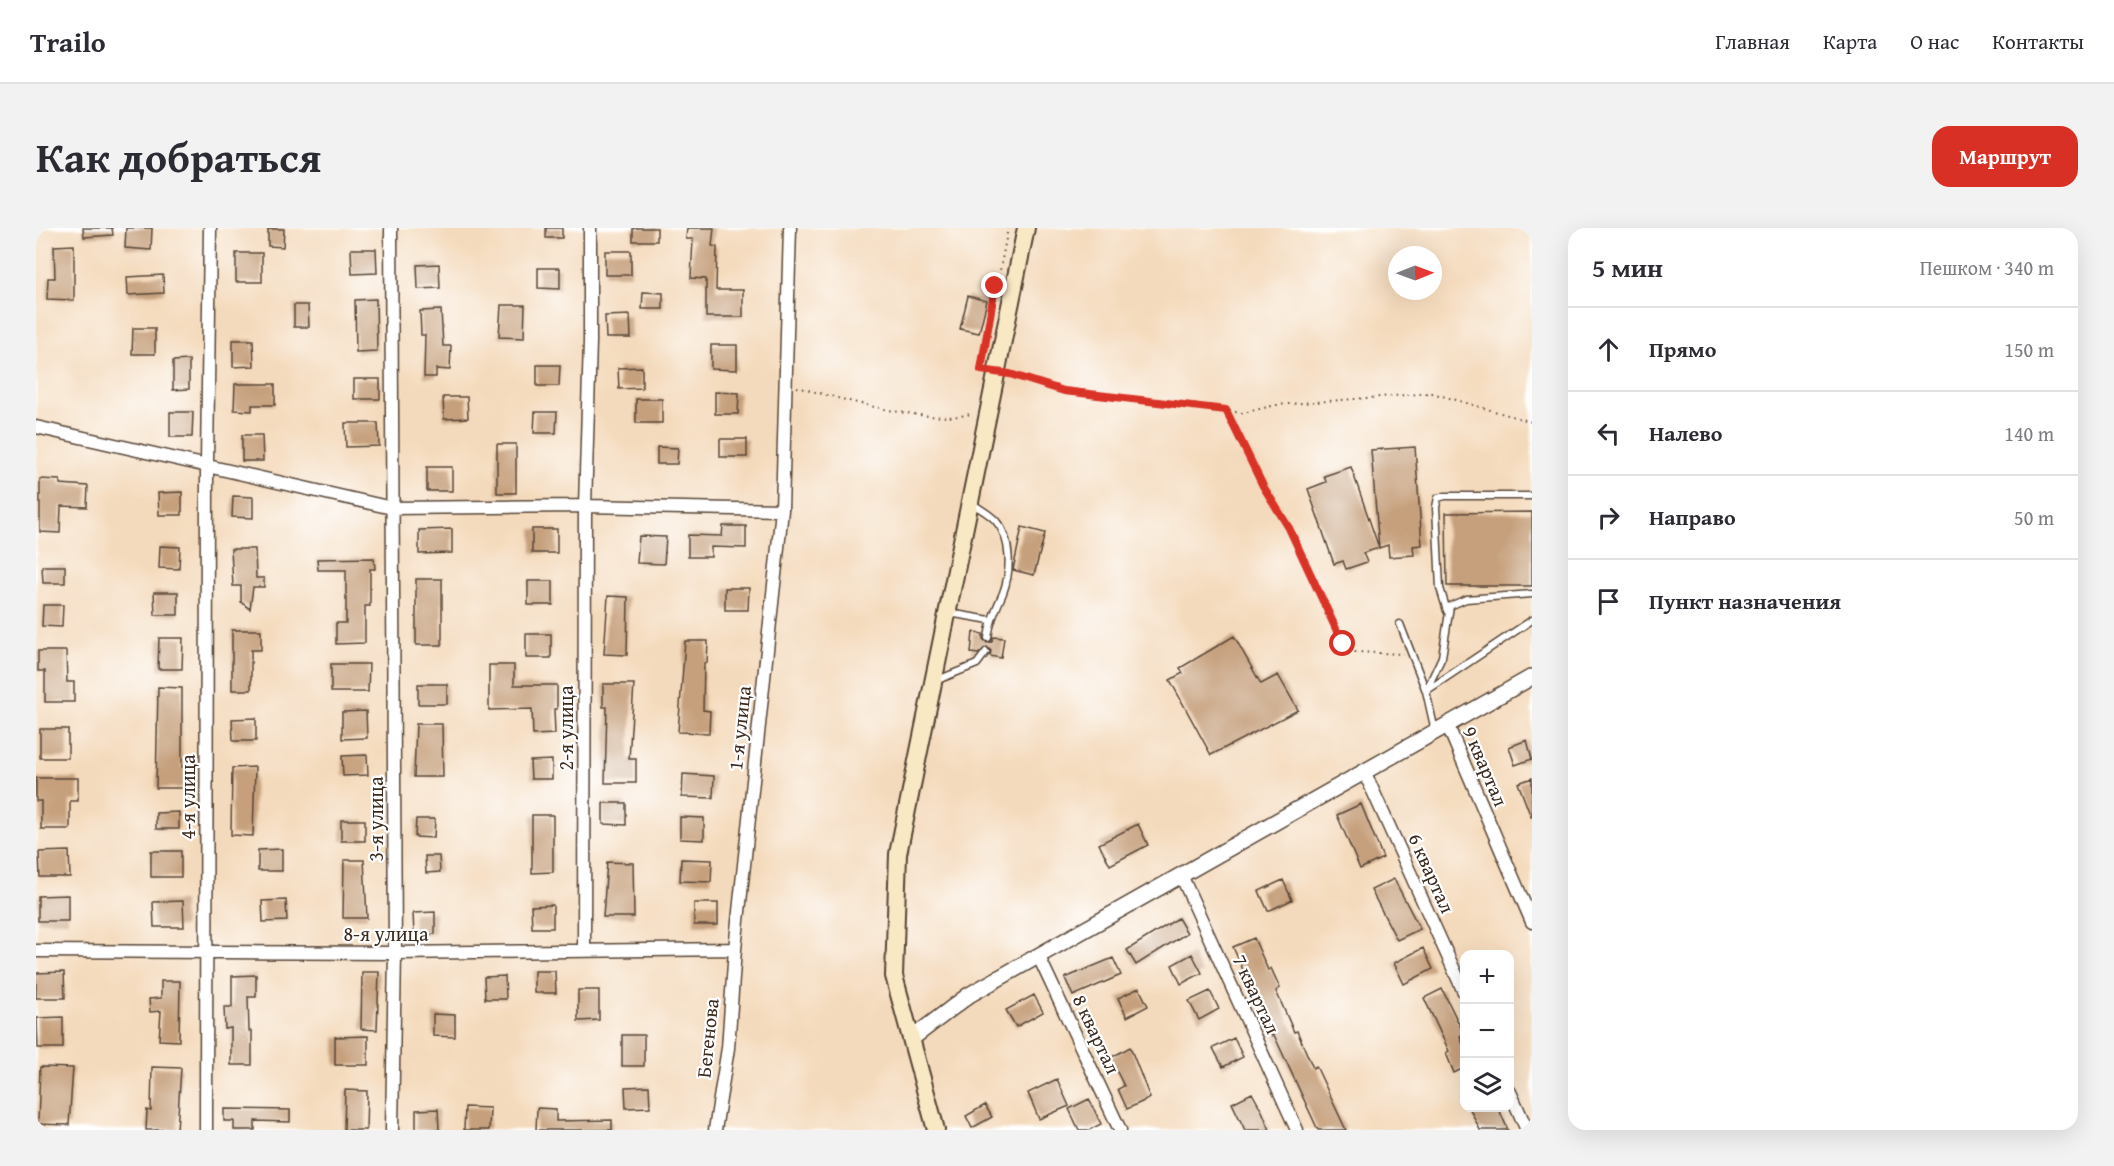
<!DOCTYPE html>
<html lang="ru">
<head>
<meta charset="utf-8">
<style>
  body { margin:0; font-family:"Gentium Book Plus",serif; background:#f2f2f3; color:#2b2b33 }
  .controls { position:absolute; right:18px; bottom:18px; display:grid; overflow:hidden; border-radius:12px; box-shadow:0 6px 24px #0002 }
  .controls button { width:54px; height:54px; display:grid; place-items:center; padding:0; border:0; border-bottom:2px solid #e1e1e2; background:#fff; color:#2b2b33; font:30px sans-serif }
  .compass { position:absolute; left:1352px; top:18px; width:54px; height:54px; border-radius:50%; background:#fff; box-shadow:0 6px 24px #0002; rotate:89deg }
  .stop { position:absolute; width:18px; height:18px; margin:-14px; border:4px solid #d93025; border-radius:50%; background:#fff }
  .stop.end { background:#d93025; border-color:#fff; box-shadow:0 2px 6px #0008 }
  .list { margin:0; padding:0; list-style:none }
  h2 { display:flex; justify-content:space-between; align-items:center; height:78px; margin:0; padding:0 24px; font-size:26px }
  h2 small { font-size:20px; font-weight:400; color:#7c7c81 }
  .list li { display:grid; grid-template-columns:39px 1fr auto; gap:18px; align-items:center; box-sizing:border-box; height:84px; padding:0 24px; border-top:2px solid #e1e1e2 }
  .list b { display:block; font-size:22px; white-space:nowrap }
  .list em { font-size:20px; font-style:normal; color:#7c7c81 }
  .icon { flex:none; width:33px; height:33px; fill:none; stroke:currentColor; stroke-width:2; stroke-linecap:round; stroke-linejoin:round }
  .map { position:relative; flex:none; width:1496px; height:902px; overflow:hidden; border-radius:18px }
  header { display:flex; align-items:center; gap:36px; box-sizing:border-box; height:84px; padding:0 30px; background:#fff; border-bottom:2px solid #e1e1e2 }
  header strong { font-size:28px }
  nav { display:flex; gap:33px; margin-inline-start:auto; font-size:21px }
  .intro { display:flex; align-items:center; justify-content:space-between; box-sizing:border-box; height:144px; padding:0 36px }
  h1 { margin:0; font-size:42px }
  .button { padding:15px 27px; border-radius:18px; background:#d93025; color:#fff; font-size:21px; font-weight:700 }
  main { display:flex; gap:36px; padding:0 36px }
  aside { flex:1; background:#fff; border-radius:18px; box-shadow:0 6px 24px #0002 }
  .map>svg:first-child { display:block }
  .building { fill:#c6a07d }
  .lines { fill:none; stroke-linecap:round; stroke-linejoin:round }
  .service-casing { stroke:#574436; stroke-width:9 }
  .minor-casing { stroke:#574436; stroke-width:15 }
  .tertiary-casing { stroke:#574436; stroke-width:18 }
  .secondary-casing { stroke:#574436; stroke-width:20 }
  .path { stroke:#574436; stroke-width:2; stroke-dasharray:1.5 4.5; stroke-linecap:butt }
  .service { stroke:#fff; stroke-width:6 }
  .minor { stroke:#fff; stroke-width:12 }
  .tertiary { stroke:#fff; stroke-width:15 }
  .secondary { stroke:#f8e8c3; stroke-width:16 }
  .route { stroke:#d93025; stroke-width:8 }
  .labels { text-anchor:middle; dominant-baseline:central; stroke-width:4.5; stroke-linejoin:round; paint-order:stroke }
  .street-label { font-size:20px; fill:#3b2a1e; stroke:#fff }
</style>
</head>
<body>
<header>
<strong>Trailo</strong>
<nav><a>Главная</a><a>Карта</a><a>О нас</a><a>Контакты</a></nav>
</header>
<div class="intro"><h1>Как добраться</h1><a class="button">Маршрут</a></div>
<main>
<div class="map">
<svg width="1496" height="902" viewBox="0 0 1496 902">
  <rect width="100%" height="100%" fill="#fff"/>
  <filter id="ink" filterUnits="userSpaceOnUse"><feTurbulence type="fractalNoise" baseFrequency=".0167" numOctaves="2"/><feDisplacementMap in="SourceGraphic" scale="12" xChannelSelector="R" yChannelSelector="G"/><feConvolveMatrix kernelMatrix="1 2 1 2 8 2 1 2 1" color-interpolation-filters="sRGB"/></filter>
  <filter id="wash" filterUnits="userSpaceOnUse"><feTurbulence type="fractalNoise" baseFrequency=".008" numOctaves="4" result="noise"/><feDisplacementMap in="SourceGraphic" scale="24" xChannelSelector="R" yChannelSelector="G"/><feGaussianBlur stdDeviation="1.35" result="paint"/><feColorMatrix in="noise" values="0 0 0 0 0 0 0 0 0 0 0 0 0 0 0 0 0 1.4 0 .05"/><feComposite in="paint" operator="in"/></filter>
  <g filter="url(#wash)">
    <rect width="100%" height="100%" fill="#f4dabc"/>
    <g id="blocks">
      <path class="building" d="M47 0H76L77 7 48 9Z
        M90 0H116L115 22 89 20Z
        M510 0H526V10H510Z
        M597 0H621V13H597Z
        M651 0H678L676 18 681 19 680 62H707V89H670V51L655 50 657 11H650Z
        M232 1H248L247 19 232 18Z
        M38 17V72L11 71 12 50H19L18 18Z
        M315 21H340L341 45 316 46Z
        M569 23H595V47H569Z
        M200 25H226V54H200Z
        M403 36 404 60 382 61 381 37Z
        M502 40H524V61L502 60Z
        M127 47 128 65 92 67 91 49Z
        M607 64 627 65V81H606Z
        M932 68 951 73 943 105 924 101Z
        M340 71 341 123 320 124 319 72Z
        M258 77H272L273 99H258Z
        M465 77H489L488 110 463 109Z
        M405 82 407 118H415L414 142 400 141V149H388L389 107H385L384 83Z
        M594 87 595 110H570L569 88Z
        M97 100H119V126H96Z
        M197 112H217L218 138 197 139Z
        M675 117H701V142L675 141Z
        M153 132V161L137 162V133Z
        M501 137H524L523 158H501Z
        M606 139V160L583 161 582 140Z
        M318 151H344V171H318Z
        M199 156H239V177H216V183L198 182Z
        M679 164 703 165 702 186H679Z
        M407 169H431L432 190 408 191Z
        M600 171H626V195H600Z
        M134 184H157L156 209H134Z
        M499 184H521L520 205H498Z
        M309 195H342L343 218 310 219Z
        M206 207H226L227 233H206Z
        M684 211H711V229H684Z
        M461 216H480V265H461Z
        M621 219 642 220 641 236H621Z
        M1379 219 1386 317 1377 318 1378 327 1353 329 1352 317 1343 320 1335 222Z
        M391 239H416V263H391Z
        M1315 239 1343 320 1327 325 1331 334 1310 341 1307 333 1298 336 1272 261 1290 254 1288 248Z
        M4 251 24 252V256L52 258 51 279 25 278 24 305 4 304Z
        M146 264V287H123L122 265Z
        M197 268 217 269V290L196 289Z
        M1496 284V358H1411L1410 285Z
        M687 298H710V320L675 319V329H652V307L686 308Z
        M986 299 1009 305 998 347 977 342Z
        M416 301V325L383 326V302Z
        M496 301H521V325H496Z
        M603 308 630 309 628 336 601 335Z
        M124 318 144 319 143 341 123 340Z
        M195 321H219L220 350H228V359H217L214 381 205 374V358H197Z
        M338 330 339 341H334V378H329V415L300 416V395H310V342H282L281 331Z
        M6 338H29V355H7Z
        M380 351H406V417H380Z
        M492 353H517V377H492Z
        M689 360H713L712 382H689Z
        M118 364H142V387H119Z
        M572 368 592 369 591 427 568 426Z
        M7 377H27L26 399 6 398Z
        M196 402H225V422H215V462H196Z
        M937 404 947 406V411L951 415 956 414 957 409 968 410 965 430 954 428 955 423 951 419 942 426 935 425Z
        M490 406H515V430H490Z
        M1198 408 1225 456 1242 447 1262 482 1175 527 1134 452 1147 445 1144 440Z
        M123 410H147L146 441H122Z
        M649 413H672L671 435H668L667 482 674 483 673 505 642 504Z
        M2 423H30L31 454H38V474H9V443H2Z
        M295 436H333L332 464H295Z
        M453 437H478V457H521V481H518L519 506 497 507 496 481 453 482Z
        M382 456H411V476H382Z
        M567 456H598L593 531H600V555H569L571 479H567Z
        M122 459 146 460V539H152V560H120Z
        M330 483 331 510 306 511V484Z
        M220 490V513H197L196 491Z
        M380 496H406L407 549H378Z
        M4 501H32V530H4Z
        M1491 512 1496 531 1479 537 1473 519Z
        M331 527 332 547 307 548 306 528Z
        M516 532V551H495L494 533Z
        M219 539 217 608 195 607 196 540Z
        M647 546 678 548 677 570 646 569Z
        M0 550H42V573H34V601H5V573H0Z
        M1496 550V588L1495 589 1482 555Z
        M567 575H590V597L567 596Z
        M1325 576 1347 630 1324 641 1301 587Z
        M143 584V601H120V585Z
        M496 587H517V644L496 645Z
        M644 589 668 590V612L644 611Z
        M380 591H399L398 610 379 609Z
        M305 592H329V613H305Z
        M1102 596 1112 617 1074 637 1063 616Z
        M246 621V643H222V622Z
        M33 623 34 649H4L3 624Z
        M115 623H145V649H115Z
        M389 628H403L404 644 390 645Z
        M645 631 676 632 675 654 644 653Z
        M308 632H328L331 690H307Z
        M571 634 597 635 598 689H567Z
        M1358 651 1384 701 1361 712 1335 662Z
        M1247 652 1256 672 1232 683 1223 663Z
        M32 667V693H2V668Z
        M250 672 251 693 227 694 226 673Z
        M147 673 148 699H118L117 674Z
        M658 675H682V697H658Z
        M517 677V700H496L495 678Z
        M399 684V706L378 707 377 685Z
        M1142 690 1151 705 1100 737 1091 722Z
        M1218 710 1232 742 1235 740 1244 760 1240 763 1258 804 1261 803 1277 840 1280 838 1310 902H1282L1238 807 1236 808 1197 719Z
        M1387 720 1397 741 1368 756 1358 735Z
        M1156 726 1166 745 1145 756 1136 737Z
        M1077 730 1085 747 1037 768 1029 750Z
        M498 743H519L520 765H498Z
        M28 744 29 770H0V745Z
        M326 744H343L341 802 325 801Z
        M220 747V769H212L213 803H216V837H195V800L189 801 188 779H196V748Z
        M469 748 470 771H449L448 749Z
        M125 753H144L143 813 123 812 125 783 114 784 113 771 125 770Z
        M1103 760 1112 778 1091 789 1082 770Z
        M1406 761 1428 806 1424 808 1428 819V840L1418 845 1410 825 1413 823 1388 770Z
        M542 762H563V792L542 793Z
        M1174 763 1183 781 1163 792 1153 773Z
        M998 767 1007 784 980 799 970 782Z
        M397 786 419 787V809L397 808Z
        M27 789V820H2L1 790Z
        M586 807H608V838H586Z
        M332 808V837H299V809Z
        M1198 810 1207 829 1187 839 1177 820Z
        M1094 819 1114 870 1091 881 1082 861 1088 858 1074 830Z
        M4 839 37 840 33 897 2 896Z
        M116 839 145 840 141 902H110L111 882 115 883Z
        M1021 851 1033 878 1003 891 992 865Z
        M613 858 614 879 590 880 589 859Z
        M309 862 331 863 330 902H308Z
        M1216 865 1226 883 1234 902H1209L1196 875Z
        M1053 871 1065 896 1053 902H1043L1033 881Z
        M949 877 956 889 936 900 930 888Z
        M429 879 454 880 453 902H428Z
        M1433 879H1462L1472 902H1444Z
        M501 880 520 881V893L576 892V902H500Z
        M188 881 254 882V894L219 893V902H198V893H188Z
        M402 881 403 902H380V882Z"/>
    </g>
  </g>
  <g filter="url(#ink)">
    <use href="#blocks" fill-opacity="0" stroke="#574436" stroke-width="1.5"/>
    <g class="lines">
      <g class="service-casing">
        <path id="service" d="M937 276C944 281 954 286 960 293 976 311 975 344 967 365 960 381 954 393 952 410
          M1411 383 1404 360 1400 279 1402 270 1409 268H1496
          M913 385 954 392
          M1364 396 1390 463 1496 392
          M899 453 941 436 950 424
          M1399 503 1390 463 1406 429 1414 378 1430 371 1496 366"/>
      </g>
      <g class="minor-casing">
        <path id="minor" d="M355 0 359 725 356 902
          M0 199 356 280 549 278 746 282
          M1411 496 1496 694
          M1328 543 1428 764
          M1145 647 1261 902
          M548 721 549 278 554 114V0
          M0 723 359 725 699 721
          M1002 727 1084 902
          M1474 864 1491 902
          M170 902 171 236 174 0
          M679 902 692 820 699 721 746 282 754 0"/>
      </g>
      <g class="tertiary-casing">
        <path id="tertiary" d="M875 811 933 767 1496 449"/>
      </g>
      <g class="secondary-casing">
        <path id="secondary" d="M900 902 858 748 862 626 990 0"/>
      </g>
      <path class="path" d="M945 142 972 0
        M975 146 1028 163 1207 185 1240 177 1396 165 1496 194
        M761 159C802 170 898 199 937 185
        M1190 182 1227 258 1253 300 1307 416 1319 424 1367 426"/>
      <use href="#service" class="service"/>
      <use href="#minor" class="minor"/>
      <use href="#tertiary" class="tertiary"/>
      <use href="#secondary" class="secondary"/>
    </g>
  </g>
  <g class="lines" filter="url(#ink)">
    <path class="route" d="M959 58 945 142 974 146 1028 163 1190 182 1227 258 1253 300 1307 416"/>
  </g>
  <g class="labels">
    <g class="street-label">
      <text transform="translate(529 500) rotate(-90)">2-я улица</text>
      <text transform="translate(703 500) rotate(-84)">1-я улица</text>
      <text transform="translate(1450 538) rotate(67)">9 квартал</text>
      <text transform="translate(151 569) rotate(-90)">4-я улица</text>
      <text transform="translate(339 591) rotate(-90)">3-я улица</text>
      <text transform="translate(1396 645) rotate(66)">6 квартал</text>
      <text x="350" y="705">8-я улица</text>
      <text transform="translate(1221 766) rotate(65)">7 квартал</text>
      <text transform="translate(1061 806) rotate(65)">8 квартал</text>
      <text transform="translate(671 810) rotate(-84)">Бегенова</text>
    </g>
  </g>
</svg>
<div class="controls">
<button>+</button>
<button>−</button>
<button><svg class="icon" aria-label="layers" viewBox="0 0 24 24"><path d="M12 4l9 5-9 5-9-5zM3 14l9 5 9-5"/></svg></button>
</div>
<svg class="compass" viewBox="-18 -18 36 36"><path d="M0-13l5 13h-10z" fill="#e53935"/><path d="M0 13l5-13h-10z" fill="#7c7c81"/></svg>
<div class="stop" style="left:1307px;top:416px"></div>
<div class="stop end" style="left:959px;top:58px"></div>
</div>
<aside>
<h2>5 мин<small>Пешком · 340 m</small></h2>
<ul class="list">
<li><svg class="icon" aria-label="ahead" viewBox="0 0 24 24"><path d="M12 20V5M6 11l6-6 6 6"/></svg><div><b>Прямо</b></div><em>150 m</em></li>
<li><svg class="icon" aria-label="left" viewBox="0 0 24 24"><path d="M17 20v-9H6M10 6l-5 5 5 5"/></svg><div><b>Налево</b></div><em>140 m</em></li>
<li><svg class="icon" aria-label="right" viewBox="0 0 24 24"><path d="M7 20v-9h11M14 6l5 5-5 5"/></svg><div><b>Направо</b></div><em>50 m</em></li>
<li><svg class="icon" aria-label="arrive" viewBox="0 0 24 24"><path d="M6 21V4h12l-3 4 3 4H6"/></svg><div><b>Пункт назначения</b></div></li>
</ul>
</aside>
</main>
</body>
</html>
